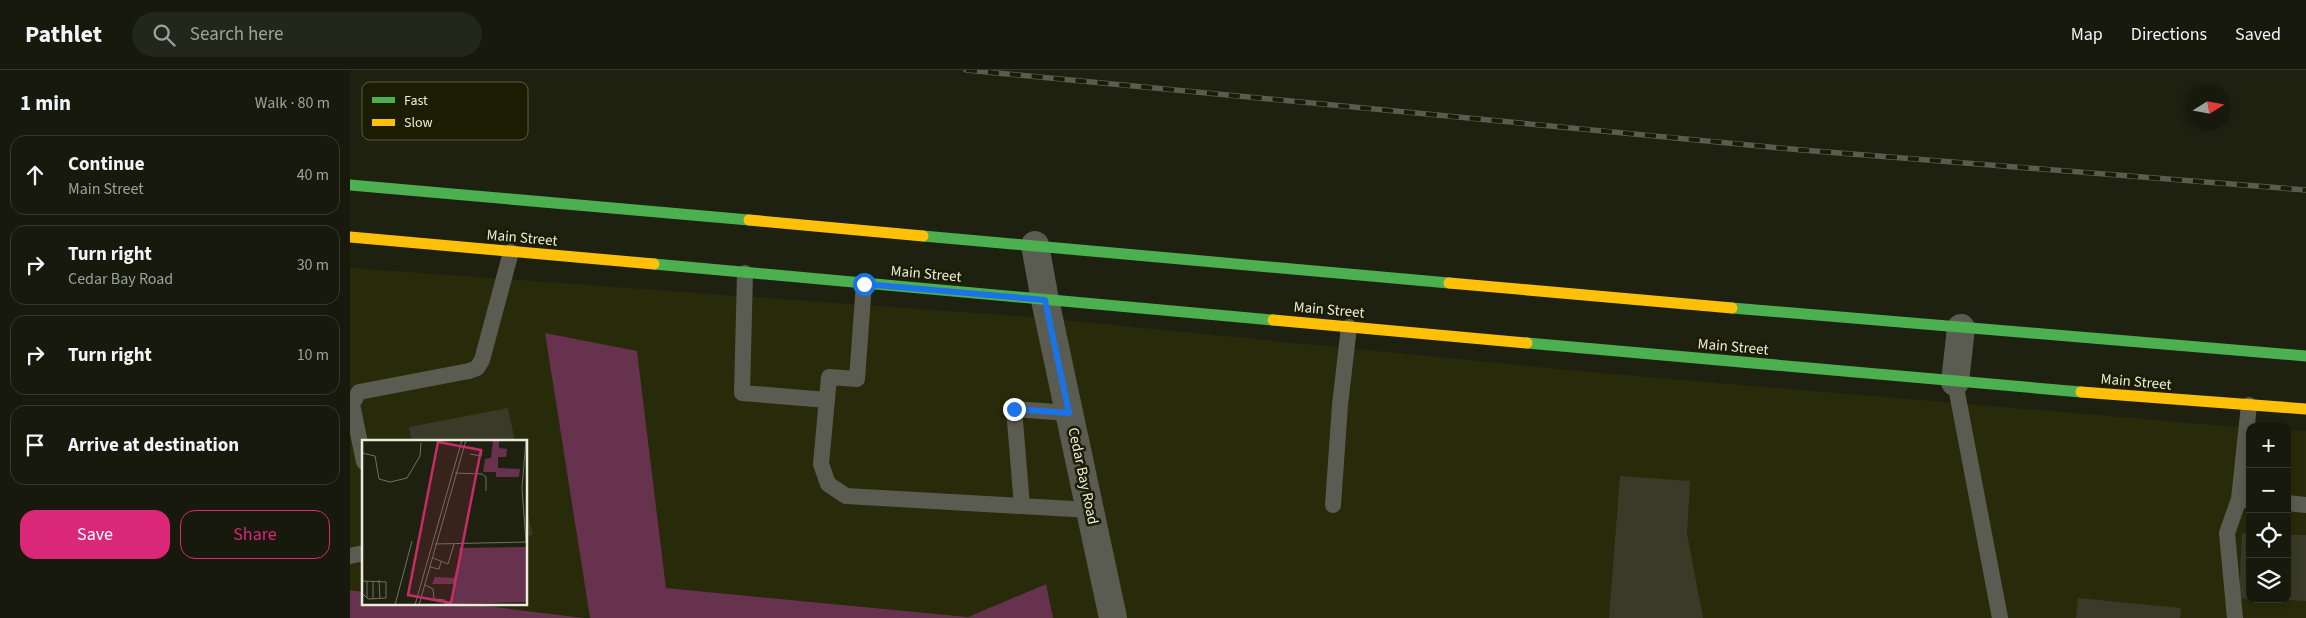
<!DOCTYPE html>
<html lang="en">
<head>
<meta charset="utf-8">
<style>
  body { margin:0; font-family:"Source Sans 3",sans-serif; background:#23261a; color:#f1f3f6 }
  .controls { position:absolute; right:15px; bottom:15px; display:grid; overflow:hidden; border-radius:10px; box-shadow:0 2px 8px #0003 }
  .controls button { width:45px; height:45px; display:grid; place-items:center; padding:0; border:0; border-bottom:1px solid #35382d; background:#16190c; color:#f1f3f6; font:25px sans-serif }
  .compass { position:absolute; left:1836px; top:15px; width:45px; height:45px; border-radius:50%; background:#16190c; box-shadow:0 2px 8px #0003; rotate:79deg }
  .stop { position:absolute; width:15px; height:15px; margin:-11px; border:4px solid #1a73e8; border-radius:50%; background:#fff }
  .stop.end { background:#1a73e8; border-color:#fff; box-shadow:0 1px 5px #0008 }
  .list { margin:0; padding:0; list-style:none }
  h2 { display:flex; justify-content:space-between; align-items:center; height:65px; margin:0; padding:0 20px; font-size:21px }
  h2 small { font-size:16px; font-weight:400; color:#9ea09d }
  .list li { display:grid; grid-template-columns:32px 1fr auto; gap:15px; align-items:center; box-sizing:border-box; height:80px; margin:0 10px 10px; padding:0 10px; border:1px solid #35382d; border-radius:15px }
  .list b { display:block; font-size:19px; white-space:nowrap }
  .list p { margin:0; font-size:16px; white-space:nowrap; color:#9ea09d }
  .list em { font-size:16px; font-style:normal; color:#9ea09d }
  .actions { display:flex; gap:10px; padding:15px 20px }
  .actions a { flex:1; padding:11px 0; border:1px solid #db2777; border-radius:15px; text-align:center; font-size:18px; color:#db2777 }
  .actions .main { background:#db2777; color:#fff }
  .icon { flex:none; width:28px; height:28px; fill:none; stroke:currentColor; stroke-width:2; stroke-linecap:round; stroke-linejoin:round }
  .map { position:relative; flex:none; width:1956px; height:548px; overflow:hidden }
  header { display:flex; align-items:center; gap:30px; box-sizing:border-box; height:70px; padding:0 25px; background:#16190c; border-bottom:1px solid #35382d }
  header strong { font-size:24px }
  nav { display:flex; gap:28px; margin-inline-start:auto; font-size:18px }
  .search { width:350px; height:45px; background:#23261a; display:flex; align-items:center; gap:12px; box-sizing:border-box; padding:0 18px; border-radius:28px; color:#9ea09d; font-size:19px }
  main { display:flex }
  aside { flex:1; background:#16190c }
  .map>svg:first-child { display:block }
  .built { fill:#282b09 }
  .forest { fill:#67324d }
  .building { fill:#393b28 }
  .lines { fill:none; stroke-linecap:round; stroke-linejoin:round }
  .lane { stroke:#5a5c51; stroke-width:16 }
  .street { stroke:#5a5c51; stroke-width:28 }
  .fast { stroke:#4caf50; stroke-width:11 }
  .slow { stroke:#ffc107; stroke-width:11 }
  .rail-casing { stroke:#5a5c50; stroke-width:5.5 }
  .rail { stroke:#1a1d02; stroke-width:4; stroke-dasharray:11; stroke-linecap:butt }
  .route { stroke:#1a73e8; stroke-width:6 }
  .labels { text-anchor:middle; dominant-baseline:central; stroke-width:5; stroke-linejoin:round; paint-order:stroke }
  .street-label { font-size:15px; fill:#e9ecdb; stroke:#1a1d02 }
  .inset-road { fill:none; stroke:#6f7261; stroke-width:1 }
  .view { fill:#c62d68; fill-opacity:0.15; stroke:#c62d68; stroke-width:2.5 }
  .inset-edge { fill:none; stroke:#e9ecdb; stroke-width:2.5 }
  .key { fill:#1a1d02; stroke:#585b43; stroke-width:1 }
  .key-label { font-size:14px; fill:#e9ecdb }
</style>
</head>
<body>
<header>
<strong>Pathlet</strong>
<div class="search"><svg class="icon" aria-label="search" viewBox="0 0 24 24"><circle cx="10" cy="10" r="6"/><path d="M15 15l6 6"/></svg>Search here</div>
<nav><a>Map</a><a>Directions</a><a>Saved</a></nav>
</header>
<main>
<aside>
<h2>1 min<small>Walk · 80 m</small></h2>
<ul class="list">
<li><svg class="icon" aria-label="ahead" viewBox="0 0 24 24"><path d="M12 20V5M6 11l6-6 6 6"/></svg><div><b>Continue</b><p>Main Street</p></div><em>40 m</em></li>
<li><svg class="icon" aria-label="right" viewBox="0 0 24 24"><path d="M7 20v-9h11M14 6l5 5-5 5"/></svg><div><b>Turn right</b><p>Cedar Bay Road</p></div><em>30 m</em></li>
<li><svg class="icon" aria-label="right" viewBox="0 0 24 24"><path d="M7 20v-9h11M14 6l5 5-5 5"/></svg><div><b>Turn right</b></div><em>10 m</em></li>
<li><svg class="icon" aria-label="arrive" viewBox="0 0 24 24"><path d="M6 21V4h12l-3 4 3 4H6"/></svg><div><b>Arrive at destination</b></div></li>
</ul>
<div class="actions"><a class="main">Save</a><a>Share</a></div>
</aside>
<div class="map">
<svg width="1956" height="548" viewBox="0 0 1956 548">
  <rect width="100%" height="100%" fill="#1e2110"/>
  <path class="built" d="M0 198 683 247 1228 301 1900 358V529H1937V360L1956 361V548H703L695 514 618 547 316 518 287 282 195 263 240 548 120 534H176V372H14V522L0 520Z"/>
  <path class="forest" d="M195 263 287 281 316 518 618 547 696 514 703 548H240Z
    M0 520 14 522V534H120L235 548H0Z"/>
  <path class="building" d="M158 338 165 372H62L59 357Z
    M1270 406 1340 411 1337 464 1353 548H1259Z
    M176 436 183 465 176 466Z
    M1892 463H1900V529L1889 528Z
    M1937 465H1956V531L1937 530Z
    M1728 528 1831 538 1830 548H1726Z"/>
  <g class="lines">
    <path class="lane" d="M395 203 392 323 477 330
      M514 213 507 309 479 307 471 394 478 414 496 426 740 440
      M1605 312 1650 548
      M1899 335 1889 429 1900 430
      M14 392 2 334 9 322 119 301 127 298 132 290 161 182
      M1937 433 1956 435
      M983 435 990 335 999 257
      M672 436 664 339 719 343
      M0 486 14 483
      M1885 548 1877 463 1889 429"/>
    <path class="street" d="M685 175 695 230 763 548
      M1605 312 1611 258"/>
    <path class="fast" d="M0 115 399 150
      M573 166 1099 213
      M304 194 923 250
      M1382 238 1956 286
      M1177 273 1731 322"/>
    <path class="slow" d="M399 150 573 166
      M0 167 304 194
      M1099 213 1382 238
      M923 250 1177 273
      M1731 322 1956 339"/>
    <g class="rail-casing">
      <path id="rail" d="M616 0 1452 80 1956 120"/>
    </g>
    <use href="#rail" class="rail"/>
  </g>
  <g class="lines">
    <path class="route" d="M514 214 695 230 719 343 664 339"/>
  </g>
  <g class="labels">
    <g class="street-label">
      <text transform="translate(172 168) rotate(5)">Main Street</text>
      <text transform="translate(576 204) rotate(5)">Main Street</text>
      <text transform="translate(979 240) rotate(5)">Main Street</text>
      <text transform="translate(1383 277) rotate(5)">Main Street</text>
      <text transform="translate(1786 312) rotate(5)">Main Street</text>
      <text transform="translate(733 406) rotate(78)">Cedar Bay Road</text>
    </g>
  </g>
  <g transform="translate(12 370)">
    <rect width="165" height="165" fill="#1e2110"/>
    <path d="M131 0H137V8L145 9 144 17H136V28L158 29 157 37H134V32H121L123 19 129 18ZM165 107V162L87 164 93 144H70L73 137 92 138 98 115 97 108Z" fill="#67324d"/>
    <path class="inset-road" d="M164 0 160 48 164 102M0 13 13 16 17 39 28 42 45 38 58 16 59 3M108 14 119 16 120 10M93 33 120 34 124 37V51M73 104 165 102M71 118 86 124 92 104M68 127 77 129 79 122M17 140 18 159M0 141 24 142V158L6 159 0 153M5 141V158M11 141V159M63 145 71 149 72 159 83 160 84 165M33 165 50 101M53 165 100 0M57 165 104 0"/>
    <path class="view" d="M76 2 119 10 89 163 46 155Z"/>
    <rect width="165" height="165" class="inset-edge"/>
  </g>
  <rect x="12" y="12" width="166" height="58" rx="8" class="key"/>
  <rect x="22" y="27" width="23" height="6" fill="#4caf50"/>
  <rect x="22" y="49" width="23" height="7" fill="#ffc107"/>
  <g class="key-label">
    <text x="54" y="35">Fast</text>
    <text x="54" y="57">Slow</text>
  </g>
</svg>
<div class="controls">
<button>+</button>
<button>−</button>
<button><svg class="icon" aria-label="locate" viewBox="0 0 24 24"><circle cx="12" cy="12" r="6"/><path d="M12 2v4M12 18v4M2 12h4M18 12h4"/></svg></button>
<button><svg class="icon" aria-label="layers" viewBox="0 0 24 24"><path d="M12 4l9 5-9 5-9-5zM3 14l9 5 9-5"/></svg></button>
</div>
<svg class="compass" viewBox="-18 -18 36 36"><path d="M0-13l5 13h-10z" fill="#e53935"/><path d="M0 13l5-13h-10z" fill="#9ea09d"/></svg>
<div class="stop" style="left:514px;top:214px"></div>
<div class="stop end" style="left:664px;top:339px"></div>
</div>
</main>
</body>
</html>
